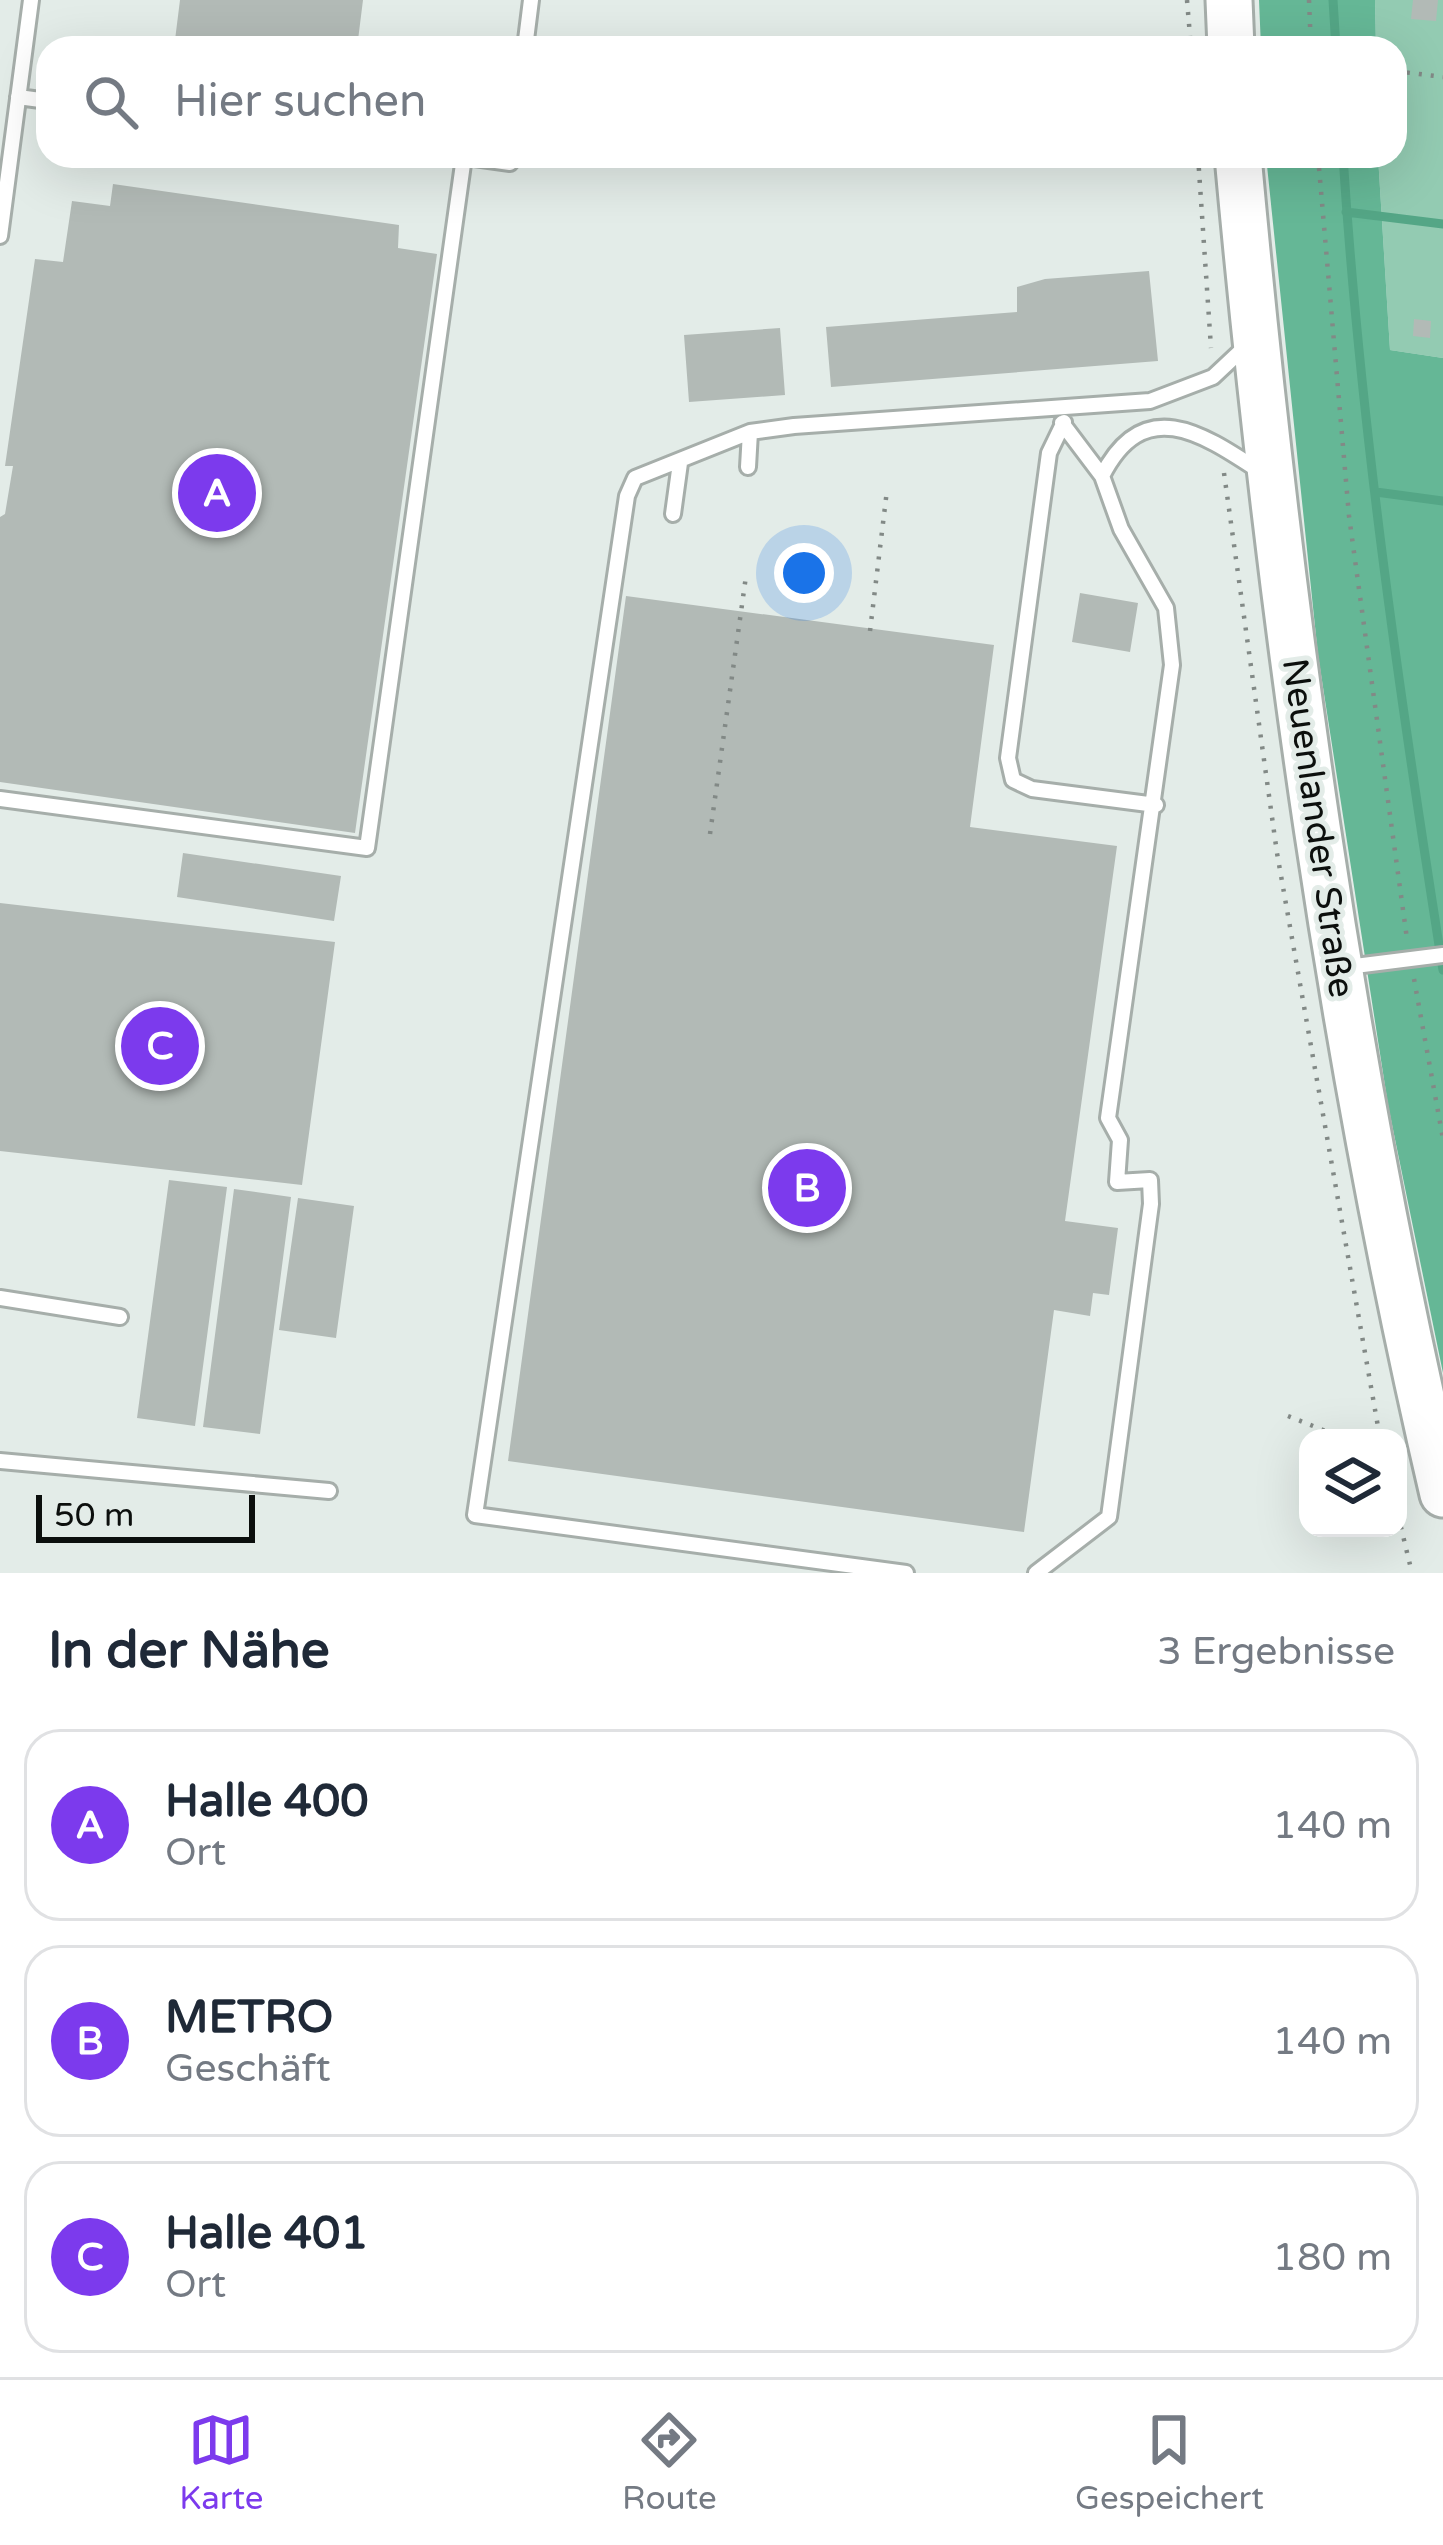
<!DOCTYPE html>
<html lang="de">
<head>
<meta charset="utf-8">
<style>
  body { margin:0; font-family:"Varela Round",sans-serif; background:#f6f6f7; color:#1f2937 }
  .controls { position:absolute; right:36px; bottom:36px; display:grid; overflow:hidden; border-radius:24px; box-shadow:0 12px 48px #0002 }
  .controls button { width:108px; height:108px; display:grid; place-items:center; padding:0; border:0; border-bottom:3px solid #e0e1e3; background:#fff; color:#1f2937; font:60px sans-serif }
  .scale { position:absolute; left:36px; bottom:30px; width:219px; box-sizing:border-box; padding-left:12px; border:6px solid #0c0f0d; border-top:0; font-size:33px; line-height:42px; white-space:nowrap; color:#0c0f0d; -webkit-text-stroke:9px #e3ece8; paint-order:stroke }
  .you { position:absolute; left:804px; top:573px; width:42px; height:42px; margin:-30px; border:9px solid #fff; border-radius:50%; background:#1a73e8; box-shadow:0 0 0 18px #1a73e833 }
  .badge { display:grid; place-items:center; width:78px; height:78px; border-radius:50%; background:#7c3aed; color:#fff; font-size:39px; font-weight:700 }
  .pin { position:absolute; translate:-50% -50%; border:6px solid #fff; box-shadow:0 3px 12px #0006 }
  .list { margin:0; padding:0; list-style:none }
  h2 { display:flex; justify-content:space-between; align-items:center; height:156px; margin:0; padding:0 48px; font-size:51px }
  h2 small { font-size:39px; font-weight:400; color:#747a83 }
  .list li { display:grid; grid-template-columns:78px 1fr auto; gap:36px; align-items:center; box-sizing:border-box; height:192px; margin:0 24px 24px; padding:0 24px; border:3px solid #e0e1e3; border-radius:36px }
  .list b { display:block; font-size:45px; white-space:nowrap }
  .list p { margin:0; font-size:39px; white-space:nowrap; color:#747a83 }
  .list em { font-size:39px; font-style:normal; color:#747a83 }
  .icon { flex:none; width:66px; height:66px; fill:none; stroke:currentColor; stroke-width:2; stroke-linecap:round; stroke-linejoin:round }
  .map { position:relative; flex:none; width:1443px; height:1573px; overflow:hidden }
  .search { position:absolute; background:#fff; box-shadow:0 12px 48px #0002; left:36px; right:36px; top:36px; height:132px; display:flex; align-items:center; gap:30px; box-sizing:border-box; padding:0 42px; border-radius:36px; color:#747a83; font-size:45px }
  .sheet { height:804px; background:#fff }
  nav { display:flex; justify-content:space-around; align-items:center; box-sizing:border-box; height:168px; border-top:3px solid #e0e1e3; background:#fff; font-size:33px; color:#747a83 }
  nav a { display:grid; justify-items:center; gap:6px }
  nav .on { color:#7c3aed }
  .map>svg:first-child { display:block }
  .green { fill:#93cbb2 }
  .forest { fill:#65b796 }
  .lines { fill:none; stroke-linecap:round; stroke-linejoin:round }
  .stream { stroke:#54a686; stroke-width:9 }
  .building { fill:#b2bab6 }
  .service-casing { stroke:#a6aeaa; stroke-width:20 }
  .primary-casing { stroke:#a6aeaa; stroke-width:51 }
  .path { stroke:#828986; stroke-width:4.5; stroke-dasharray:3 9; stroke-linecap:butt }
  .service { stroke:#fff; stroke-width:14 }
  .primary { stroke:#fff; stroke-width:45 }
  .labels { text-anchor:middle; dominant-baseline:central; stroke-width:10; stroke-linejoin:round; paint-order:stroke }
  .street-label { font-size:36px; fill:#0c0f0d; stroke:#e3ece8 }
</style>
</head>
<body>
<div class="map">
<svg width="1443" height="1573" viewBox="0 0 1443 1573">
  <rect width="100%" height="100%" fill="#e3ece8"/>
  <path class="green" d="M1375 0H1443V358L1390 350 1378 156H1395V48H1376Z"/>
  <path class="forest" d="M1259 0H1375L1376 48H1261Z
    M1266 156H1378L1390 350 1443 358V1373L1388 1105 1318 655Z"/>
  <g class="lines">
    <path class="stream" d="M1333 0 1336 48
      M1343 156C1360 421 1398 684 1439 945
      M1346 212 1443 224
      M1376 492 1443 501
      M1442 964 1443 970"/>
  </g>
  <path class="building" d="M180 0H363L357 48H174Z
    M1413 0H1438L1436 21 1411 19Z
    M113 184 399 225 398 248 437 254 355 833 0 782V517L5 514 13 466H5L35 259 63 262 72 201 110 206Z
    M1149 271 1158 361 831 387 826 327 1017 312V287L1045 279Z
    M1414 319 1431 321 1430 338 1413 336Z
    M780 328 785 395 689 402 684 335Z
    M1080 593 1138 603 1130 652 1072 642Z
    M626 596 994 645 970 827 1117 846 1065 1221 1118 1228 1109 1295 1093 1293 1090 1316 1054 1310 1024 1532 508 1461Z
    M183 853 341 876 334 921 177 897Z
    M0 903 335 942 302 1185 0 1151Z
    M169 1180 227 1187 195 1426 137 1418Z
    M234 1189 291 1197 260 1434 203 1427Z
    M298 1198 354 1206 336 1338 279 1330Z"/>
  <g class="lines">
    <g class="service-casing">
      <path id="service" d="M525 48 531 0
        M18 97 48 101
        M460 156 510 163 511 156
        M0 236 31 0
        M1064 422 1049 453 1008 758 1013 780 1032 789 1156 805
        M748 467 750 432
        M1102 476C1144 393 1203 434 1261 472
        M673 514 680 463
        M0 799 367 848 464 157
        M1347 967 1443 955
        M0 1298 120 1317
        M0 1461 329 1491
        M906 1573 475 1515 627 496 635 478 750 432 794 426 1150 401 1213 377 1246 346
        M1036 1573 1109 1517 1151 1204 1150 1180 1117 1182 1120 1140 1108 1118 1172 665 1166 608 1121 529 1102 476 1062 423"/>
    </g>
    <g class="primary-casing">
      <path id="primary" d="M1229 0 1231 48
        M1238 156C1279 606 1340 1053 1443 1494"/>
    </g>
    <path class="path" d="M1187 0 1191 48
      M1309 0 1311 48
      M1395 71 1443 77
      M1198 156 1211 348
      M1318 156 1349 516 1407 939
      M1224 473 1277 853 1380 1438
      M870 631 887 490
      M710 834 746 576
      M1414 979 1443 1139
      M1288 1416 1343 1438
      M1398 1515 1412 1573"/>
    <use href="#service" class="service"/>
    <use href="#primary" class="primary"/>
  </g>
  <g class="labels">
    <g class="street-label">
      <text transform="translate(1318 828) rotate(82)">Neuenlander Straße</text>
    </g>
  </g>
</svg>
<div class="controls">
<button><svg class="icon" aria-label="layers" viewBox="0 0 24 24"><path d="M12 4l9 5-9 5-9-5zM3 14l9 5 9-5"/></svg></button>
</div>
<div class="scale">50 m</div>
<div class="you"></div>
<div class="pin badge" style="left:217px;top:493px">A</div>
<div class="pin badge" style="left:807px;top:1188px">B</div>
<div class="pin badge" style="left:160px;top:1046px">C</div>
<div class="search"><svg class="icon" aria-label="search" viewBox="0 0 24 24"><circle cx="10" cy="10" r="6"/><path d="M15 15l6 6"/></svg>Hier suchen</div>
</div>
<section class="sheet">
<h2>In der Nähe<small>3 Ergebnisse</small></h2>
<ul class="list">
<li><span class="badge">A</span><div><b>Halle 400</b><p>Ort</p></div><em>140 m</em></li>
<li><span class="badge">B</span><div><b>METRO</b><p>Geschäft</p></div><em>140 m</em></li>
<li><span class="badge">C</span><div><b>Halle 401</b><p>Ort</p></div><em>180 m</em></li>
</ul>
</section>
<nav>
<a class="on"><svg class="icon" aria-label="map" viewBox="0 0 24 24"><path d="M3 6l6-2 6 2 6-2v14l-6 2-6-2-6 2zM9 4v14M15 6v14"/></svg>Karte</a>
<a><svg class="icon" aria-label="directions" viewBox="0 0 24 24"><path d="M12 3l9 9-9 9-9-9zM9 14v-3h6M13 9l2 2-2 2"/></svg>Route</a>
<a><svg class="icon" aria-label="saved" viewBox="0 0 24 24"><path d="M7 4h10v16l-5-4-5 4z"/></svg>Gespeichert</a>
</nav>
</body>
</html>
